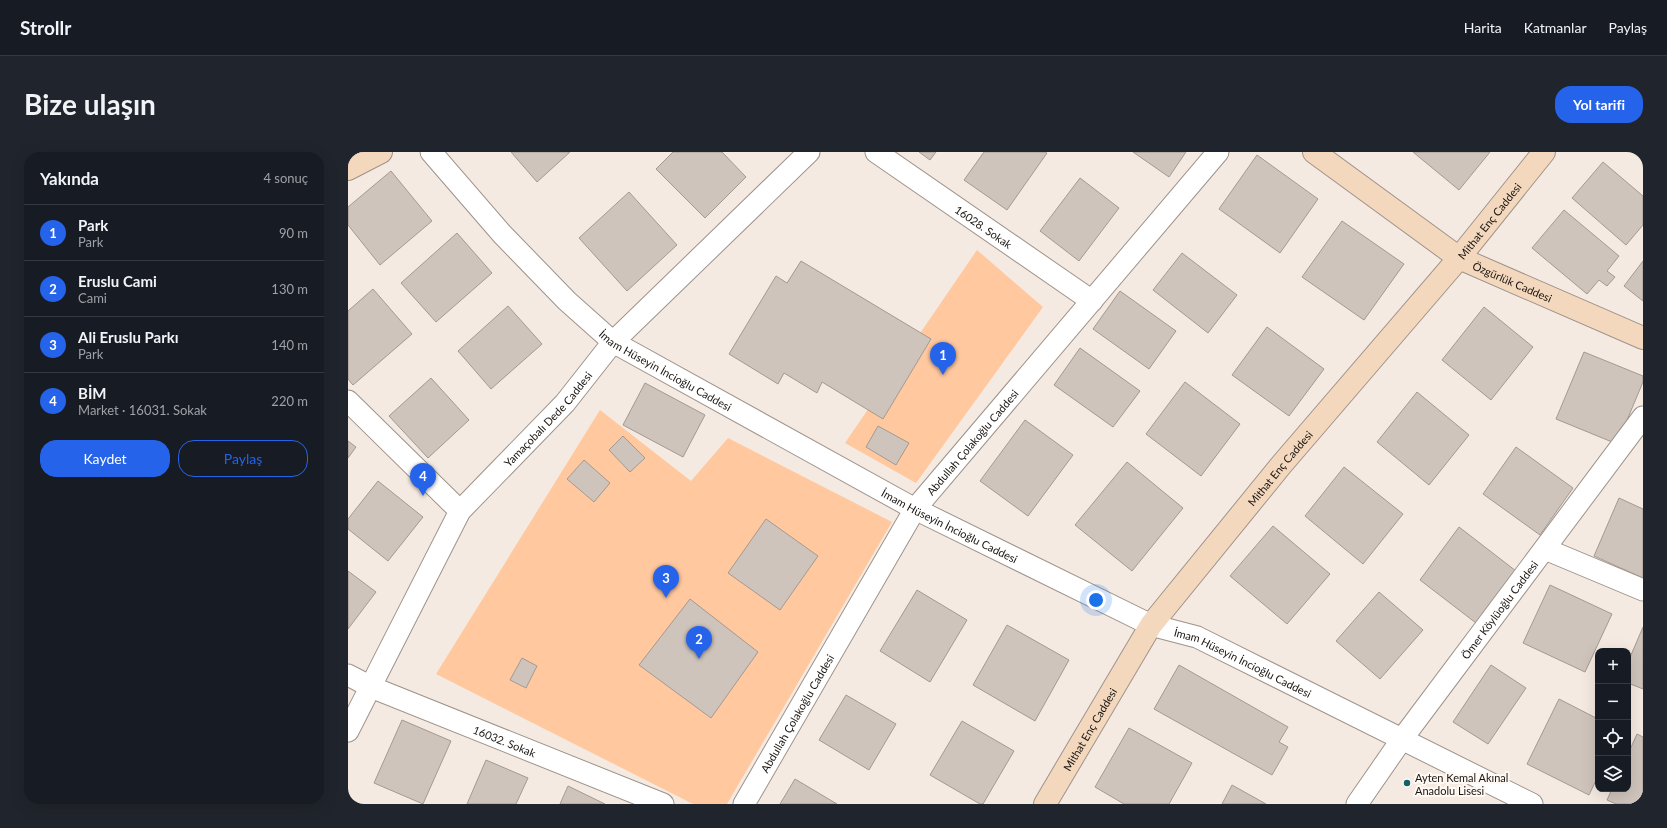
<!DOCTYPE html>
<html lang="tr">
<head>
<meta charset="utf-8">
<style>
  body { margin:0; font-family:Lato,sans-serif; background:#20242c; color:#f1f3f6 }
  .controls { position:absolute; right:12px; bottom:12px; display:grid; overflow:hidden; border-radius:8px; box-shadow:0 4px 16px #0002 }
  .controls button { width:36px; height:36px; display:grid; place-items:center; padding:0; border:0; border-bottom:1px solid #363941; background:#171b24; color:#f1f3f6; font:20px sans-serif }
  .you { position:absolute; left:748px; top:448px; width:14px; height:14px; margin:-10px; border:3px solid #fff; border-radius:50%; background:#1a73e8; box-shadow:0 0 0 6px #1a73e833 }
  .badge { display:grid; place-items:center; width:26px; height:26px; border-radius:50%; background:#2563eb; color:#fff; font-size:13px; font-weight:700 }
  .pin { position:absolute; translate:-50% -33px; filter:drop-shadow(0 1px 2px #0008) }
  .pin::after { content:''; position:absolute; top:21px; width:14px; height:12px; background:inherit; clip-path:polygon(0 0,100% 0,50% 100%) }
  .list { margin:0; padding:0; list-style:none }
  h2 { display:flex; justify-content:space-between; align-items:center; height:52px; margin:0; padding:0 16px; font-size:17px }
  h2 small { font-size:13px; font-weight:400; color:#9ea1a6 }
  .list li { display:grid; grid-template-columns:26px 1fr auto; gap:12px; align-items:center; box-sizing:border-box; height:56px; padding:0 16px; border-top:1px solid #363941 }
  .list b { display:block; font-size:15px; white-space:nowrap }
  .list p { margin:0; font-size:13px; white-space:nowrap; color:#9ea1a6 }
  .list em { font-size:13px; font-style:normal; color:#9ea1a6 }
  .actions { display:flex; gap:8px; padding:12px 16px }
  .actions a { flex:1; padding:9px 0; border:1px solid #2563eb; border-radius:16px; text-align:center; font-size:14px; color:#2563eb }
  .actions .main { background:#2563eb; color:#fff }
  .icon { flex:none; width:22px; height:22px; fill:none; stroke:currentColor; stroke-width:2; stroke-linecap:round; stroke-linejoin:round }
  .map { position:relative; flex:none; width:1295px; height:652px; overflow:hidden; border-radius:16px }
  header { display:flex; align-items:center; gap:24px; box-sizing:border-box; height:56px; padding:0 20px; background:#171b24; border-bottom:1px solid #363941 }
  header strong { font-size:19px }
  nav { display:flex; gap:22px; margin-inline-start:auto; font-size:14px }
  .intro { display:flex; align-items:center; justify-content:space-between; box-sizing:border-box; height:96px; padding:0 24px }
  h1 { margin:0; font-size:28px }
  .button { padding:10px 18px; border-radius:16px; background:#2563eb; color:#fff; font-size:14px; font-weight:700 }
  main { display:flex; gap:24px; padding:0 24px }
  aside { flex:1; background:#171b24; border-radius:16px; box-shadow:0 4px 16px #0002 }
  .map>svg:first-child { display:block }
  .green { fill:#ffc89f }
  .building { fill:#cfc4bc; stroke:#a49991 }
  .lines { fill:none; stroke-linecap:round; stroke-linejoin:round }
  .street-casing { stroke:#9e938b; stroke-width:23 }
  .secondary-casing { stroke:#9e938b; stroke-width:24 }
  .street { stroke:#fff; stroke-width:21 }
  .secondary { stroke:#f4d8bd; stroke-width:22 }
  .poi-dot { fill:#12606b; stroke:#fff8f3; stroke-width:1.5 }
  .labels { text-anchor:middle; dominant-baseline:central; stroke-width:4; stroke-linejoin:round; paint-order:stroke }
  .street-label { font-size:11px; fill:#191512; stroke:#fff8f3 }
  .poi-label { font-size:11px; fill:#191512; stroke:#fff8f3; text-anchor:start }
</style>
</head>
<body>
<header>
<strong>Strollr</strong>
<nav><a>Harita</a><a>Katmanlar</a><a>Paylaş</a></nav>
</header>
<div class="intro"><h1>Bize ulaşın</h1><a class="button">Yol tarifi</a></div>
<main>
<aside>
<h2>Yakında<small>4 sonuç</small></h2>
<ul class="list">
<li><span class="badge">1</span><div><b>Park</b><p>Park</p></div><em>90 m</em></li>
<li><span class="badge">2</span><div><b>Eruslu Cami</b><p>Cami</p></div><em>130 m</em></li>
<li><span class="badge">3</span><div><b>Ali Eruslu Parkı</b><p>Park</p></div><em>140 m</em></li>
<li><span class="badge">4</span><div><b>BİM</b><p>Market · 16031. Sokak</p></div><em>220 m</em></li>
</ul>
<div class="actions"><a class="main">Kaydet</a><a>Paylaş</a></div>
</aside>
<div class="map">
<svg width="1295" height="652" viewBox="0 0 1295 652">
  <rect width="100%" height="100%" fill="#f5eae1"/>
  <path class="green" d="M629 98 695 155 568 331 497 291Z
    M252 258 343 329 380 286 544 370 379 652H345L88 522Z"/>
  <path class="building" d="M163 0H222L189 30Z
    M325 0H374L398 25 357 66 308 17Z
    M571 0H588L582 8Z
    M636 0H697L699 1 659 58 616 28Z
    M785 0H838L821 25Z
    M1065 0H1142L1111 38Z
    M909 3 970 47 932 101 871 57Z
    M1255 10 1295 44V73L1278 93 1224 46Z
    M43 19 84 69 32 113 0 73V55Z
    M732 26 771 56 731 109 692 79Z
    M281 40 329 93 279 139 231 86Z
    M1216 58 1271 104 1259 119 1267 125 1259 134 1251 128 1239 142 1184 96Z
    M994 69 1056 112 1016 168 954 125Z
    M109 81 144 121 88 170 53 131Z
    M834 101 889 143 860 181 805 138Z
    M453 109 583 187 535 267 474 230 469 241 436 221 430 232 381 202 428 124 439 131Z
    M1295 109V149L1276 134Z
    M25 137 64 182 5 233 0 227V159Z
    M772 139 828 179 801 217 745 177Z
    M160 154 194 192 143 237 110 199Z
    M1136 155 1185 195 1143 248 1094 208Z
    M919 175 976 217 941 264 884 223Z
    M732 196 792 239 765 275 706 233Z
    M1236 200 1295 224V230L1269 292 1208 267Z
    M83 226 121 268 80 306 41 264Z
    M837 230 892 272 853 324 798 282Z
    M297 231 357 263 335 305 275 273Z
    M1069 240 1121 283 1081 333 1029 290Z
    M677 268 725 303 680 364 632 329Z
    M530 274 561 291 548 313 518 295Z
    M275 284 297 306 282 320 261 298Z
    M0 289 8 295 0 306Z
    M1168 295 1225 336 1192 383 1135 342Z
    M236 308 262 331 246 350 219 327Z
    M779 310 835 356 784 419 727 373Z
    M996 315 1055 362 1015 412 957 364Z
    M30 329 75 365 40 409 0 377V367Z
    M1271 346 1295 357V426L1246 404Z
    M418 367 470 404 432 458 380 421Z
    M925 374 982 422 939 472 882 424Z
    M1111 375 1168 419 1128 471 1072 428Z
    M0 419 28 440 0 477Z
    M1202 433 1264 462 1237 520 1175 491Z
    M569 438 619 468 582 530 532 499Z
    M1031 440 1075 478 1032 527 988 489Z
    M342 447 410 500 363 566 291 513Z
    M659 473 721 508 687 569 625 533Z
    M1295 475V537L1280 531V510Z
    M174 506 189 514 178 536 162 528Z
    M831 513 940 575 931 590 940 595 924 623 806 557Z
    M1143 513 1178 536 1140 592 1105 570Z
    M498 543 548 572 521 618 471 588Z
    M1211 547 1250 567V624L1241 643 1179 612Z
    M54 568 103 589 75 652 26 631Z
    M614 569 666 599 635 652H632L582 623Z
    M781 576 844 611 821 652H776L747 635Z
    M1289 582 1295 585V652H1268L1259 648 1264 637H1280V602Z
    M138 608 180 626 168 652H119Z
    M447 627 489 652H432Z
    M884 633 918 652H874Z
    M220 634 257 652H212Z"/>
  <g class="lines">
    <g class="street-casing">
      <g id="street">
        <path id="s1" d="M83 0 154 82 219 149 265 190 567 357 803 473 849 485 1184 652"/>
        <path id="s2" d="M528 0 744 149"/>
        <path d="M0 249 112 359"/>
        <path d="M1197 397 1295 438"/>
        <path id="s3" d="M0 523 23 535 315 652"/>
        <path id="s4" d="M0 579 112 359 217 251 265 190 461 0"/>
        <path id="s5" d="M396 652 567 357 870 0"/>
        <path id="s6" d="M1009 652 1054 587 1295 265"/>
      </g>
    </g>
    <g class="secondary-casing">
      <g id="secondary">
        <path id="s7" d="M966 0 1111 106 1295 186"/>
        <path d="M0 17 33 0"/>
        <path id="s8" d="M697 652 803 473 934 312 1111 106 1196 0"/>
      </g>
    </g>
    <use href="#street" class="street"/>
    <use href="#secondary" class="secondary"/>
  </g>
  <circle class="poi-dot" cx="1059" cy="631" r="4"/>
  <g class="labels">
    <g class="street-label">
      <text stroke="none"><textPath href="#s8" startOffset="735">Mithat Enç Caddesi</textPath></text>
      <text stroke="none"><textPath href="#s2" startOffset="131">16028. Sokak</textPath></text>
      <text stroke="none"><textPath href="#s7" startOffset="238">Özgürlük Caddesi</textPath></text>
      <text stroke="none"><textPath href="#s1" startOffset="323">İmam Hüseyin İncioğlu Caddesi</textPath></text>
      <text stroke="none"><textPath href="#s4" startOffset="374">Yamaçobalı Dede Caddesi</textPath></text>
      <text stroke="none"><textPath href="#s5" startOffset="429">Abdullah Çolakoğlu Caddesi</textPath></text>
      <text stroke="none"><textPath href="#s8" startOffset="411">Mithat Enç Caddesi</textPath></text>
      <text stroke="none"><textPath href="#s1" startOffset="647">İmam Hüseyin İncioğlu Caddesi</textPath></text>
      <text stroke="none"><textPath href="#s6" startOffset="241">Ömer Köylüoğlu Caddesi</textPath></text>
      <text stroke="none"><textPath href="#s1" startOffset="971">İmam Hüseyin İncioğlu Caddesi</textPath></text>
      <text stroke="none"><textPath href="#s5" startOffset="105">Abdullah Çolakoğlu Caddesi</textPath></text>
      <text stroke="none"><textPath href="#s8" startOffset="87">Mithat Enç Caddesi</textPath></text>
      <text stroke="none"><textPath href="#s3" startOffset="170">16032. Sokak</textPath></text>
    </g>
    <g class="poi-label">
      <text x="1067" y="625">Ayten Kemal Akınal<tspan x="1067" dy="13">Anadolu Lisesi</tspan></text>
    </g>
  </g>
</svg>
<div class="controls">
<button>+</button>
<button>−</button>
<button><svg class="icon" aria-label="locate" viewBox="0 0 24 24"><circle cx="12" cy="12" r="6"/><path d="M12 2v4M12 18v4M2 12h4M18 12h4"/></svg></button>
<button><svg class="icon" aria-label="layers" viewBox="0 0 24 24"><path d="M12 4l9 5-9 5-9-5zM3 14l9 5 9-5"/></svg></button>
</div>
<div class="you"></div>
<div class="pin badge" style="left:595px;top:223px">1</div>
<div class="pin badge" style="left:351px;top:507px">2</div>
<div class="pin badge" style="left:318px;top:446px">3</div>
<div class="pin badge" style="left:75px;top:344px">4</div>
</div>
</main>
</body>
</html>
